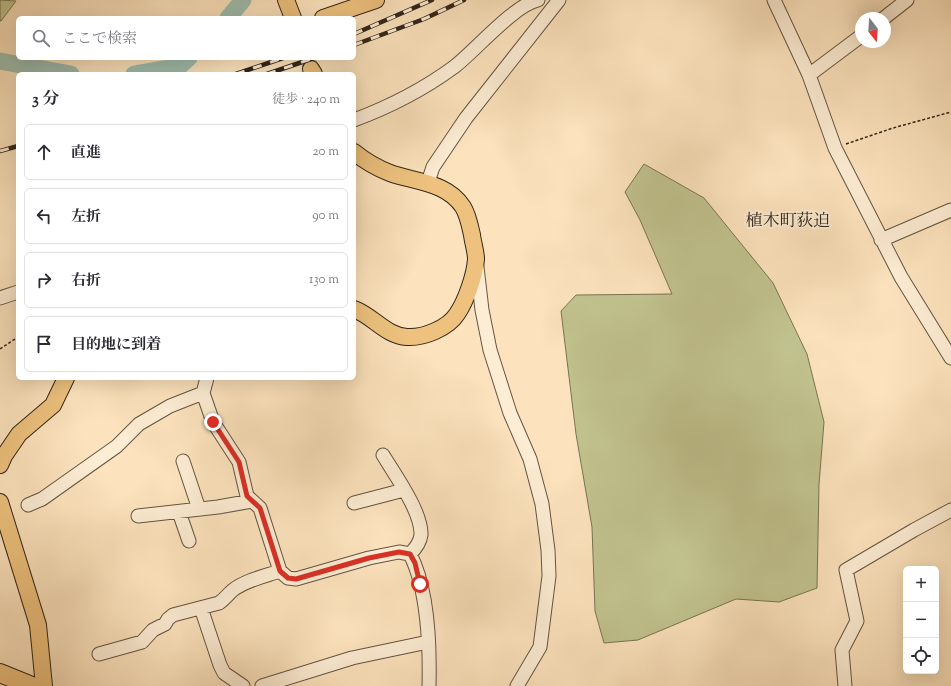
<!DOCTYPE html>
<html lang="ja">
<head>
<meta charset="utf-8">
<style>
  body { margin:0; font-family:"Sorts Mill Goudy","Noto Serif JP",serif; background:#f7f7f7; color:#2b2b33 }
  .controls { position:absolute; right:12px; bottom:12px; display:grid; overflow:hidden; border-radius:6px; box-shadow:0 4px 16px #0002 }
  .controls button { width:36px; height:36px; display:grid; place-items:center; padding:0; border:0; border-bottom:1px solid #e1e1e2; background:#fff; color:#2b2b33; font:20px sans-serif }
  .compass { position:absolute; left:855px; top:12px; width:36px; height:36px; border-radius:50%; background:#fff; box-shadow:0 4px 16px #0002; rotate:163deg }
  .stop { position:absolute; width:12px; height:12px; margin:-9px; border:3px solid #d93025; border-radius:50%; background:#fff }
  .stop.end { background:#d93025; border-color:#fff; box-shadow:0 1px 4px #0008 }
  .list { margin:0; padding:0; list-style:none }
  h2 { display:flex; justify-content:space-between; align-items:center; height:52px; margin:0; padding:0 16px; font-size:17px }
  h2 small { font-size:13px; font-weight:400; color:#7c7c81 }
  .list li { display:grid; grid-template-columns:26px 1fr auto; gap:12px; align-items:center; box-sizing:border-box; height:56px; margin:0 8px 8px; padding:0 8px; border:1px solid #e1e1e2; border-radius:6px }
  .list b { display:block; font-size:15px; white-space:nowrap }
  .list em { font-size:13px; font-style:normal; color:#7c7c81 }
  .icon { flex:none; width:22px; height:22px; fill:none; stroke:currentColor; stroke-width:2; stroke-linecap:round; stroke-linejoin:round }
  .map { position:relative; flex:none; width:951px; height:686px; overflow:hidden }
  .search { position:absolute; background:#fff; box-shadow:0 4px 16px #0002; left:16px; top:16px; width:340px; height:44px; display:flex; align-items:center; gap:10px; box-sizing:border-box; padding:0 14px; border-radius:6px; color:#7c7c81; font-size:15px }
  .panel { position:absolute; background:#fff; box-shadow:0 4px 16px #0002; left:16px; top:72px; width:340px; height:308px; border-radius:6px }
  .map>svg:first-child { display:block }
  .green { fill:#c1c38f; stroke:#797454 }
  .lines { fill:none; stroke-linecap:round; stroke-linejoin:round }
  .river { stroke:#9fbeaf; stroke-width:17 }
  .major-tunnel { stroke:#d3bd9c; stroke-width:16; stroke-dasharray:16 8; stroke-linecap:butt }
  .minor-casing { stroke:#645442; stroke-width:15 }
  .major-casing { stroke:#312519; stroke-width:18 }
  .highway-casing { stroke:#312519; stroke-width:20 }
  .path { stroke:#312519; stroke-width:1.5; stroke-dasharray:3 2; stroke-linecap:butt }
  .minor { stroke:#fdedd4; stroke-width:13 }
  .major { stroke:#eec27e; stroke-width:16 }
  .highway { stroke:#eec27e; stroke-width:18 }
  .rail-casing { stroke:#312519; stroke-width:4.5 }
  .rail { stroke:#fdedd4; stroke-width:3; stroke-dasharray:9; stroke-linecap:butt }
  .route { stroke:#d93025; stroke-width:5 }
  .labels { text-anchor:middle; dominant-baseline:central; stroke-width:4; stroke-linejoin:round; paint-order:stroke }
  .quarter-label { font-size:17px; fill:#312519; stroke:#fdedd4 }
</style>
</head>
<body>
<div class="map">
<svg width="951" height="686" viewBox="0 0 951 686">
  <rect width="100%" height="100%" fill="#fce3bd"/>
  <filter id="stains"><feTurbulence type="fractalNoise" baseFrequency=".005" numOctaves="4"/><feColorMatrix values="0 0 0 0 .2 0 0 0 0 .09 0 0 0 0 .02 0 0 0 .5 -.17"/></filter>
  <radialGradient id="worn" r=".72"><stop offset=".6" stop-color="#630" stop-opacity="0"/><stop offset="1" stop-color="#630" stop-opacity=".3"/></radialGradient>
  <path class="green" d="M0 0 16 1 1 21H0Z
    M644 164 704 198 773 283 807 354 824 422 819 484 817 588 779 602 736 599 638 640 604 643 595 611 592 527 576 434 561 311 576 295 672 294 640 220 625 192Z"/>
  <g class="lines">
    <path class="river" d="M228 18 243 0
      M0 61 71 74
      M134 74 180 66 189 58"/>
    <path class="major-tunnel" d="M308 58 311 69"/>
    <g class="minor-casing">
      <path id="minor" d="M774 0 809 75 835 148 901 277 951 358
        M884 18 907 0
        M809 75 861 36
        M354 120C389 107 424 89 454 67 475 51 514 5 538 0
        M428 182 433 167 466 118 559 0
        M881 240 951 210
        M477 267 482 310 490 350 510 413 530 459 542 504 548 550 549 576 540 647 517 686
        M0 298 18 292
        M207 378 203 393 213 422 239 462 247 496 260 508 280 571 288 578 296 579 369 558 399 552 410 554C428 589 430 648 429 686
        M383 455C395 475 422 512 421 535 420 543 415 549 410 554
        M183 461 199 509
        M354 503 404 490
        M28 505 42 499 117 446 139 424 170 406 203 393
        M179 512 189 541
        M138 516 218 507 252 501
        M201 608 220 665 224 673 243 686
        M99 654 142 642 153 630 165 624 168 619 173 615 219 603C225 599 228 594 233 590 246 580 265 576 280 571
        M262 686 352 658 428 642
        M845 686 842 650 857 621 846 570 914 530 951 510"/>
    </g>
    <g class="major-casing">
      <path id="major" d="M286 0 293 18
        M323 18 376 0
        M311 69 314 74
        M354 152C365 161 377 168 390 173 415 182 447 182 463 207 468 215 470 226 472 235 473 243 476 252 476 259 475 275 466 301 457 314 448 328 424 338 407 337 386 336 373 316 354 309
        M0 465 4 456 19 434 53 405 66 378
        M0 502 38 625 44 686"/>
    </g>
    <g class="highway-casing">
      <path id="highway" d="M0 673 32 686"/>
    </g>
    <path class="path" d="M846 144 893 128 951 112
      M0 349 18 337"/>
    <use href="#minor" class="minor"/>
    <use href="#major" class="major"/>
    <use href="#highway" class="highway"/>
    <g class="rail-casing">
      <path id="rail" d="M354 34 432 0
        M354 45 424 19 464 0
        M236 74 283 58
        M267 74 314 58
        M0 151 18 146"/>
    </g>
    <use href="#rail" class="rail"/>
  </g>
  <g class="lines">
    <path class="route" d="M213 422 239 462 247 496 260 508 280 571 288 578 296 579 369 558 399 552 410 554 415 563 420 584"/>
  </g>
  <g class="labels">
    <g class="quarter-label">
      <text x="788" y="222">植木町荻迫</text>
    </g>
  </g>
  <rect width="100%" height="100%" filter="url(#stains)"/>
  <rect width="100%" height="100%" fill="url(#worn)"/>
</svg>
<div class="controls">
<button>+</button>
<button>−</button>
<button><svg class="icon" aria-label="locate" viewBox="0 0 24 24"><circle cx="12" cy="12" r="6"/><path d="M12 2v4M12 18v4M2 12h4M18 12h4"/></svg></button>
</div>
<svg class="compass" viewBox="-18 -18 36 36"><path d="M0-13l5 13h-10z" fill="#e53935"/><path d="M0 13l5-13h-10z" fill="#7c7c81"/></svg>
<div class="stop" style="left:420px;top:584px"></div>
<div class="stop end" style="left:213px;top:422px"></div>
<div class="search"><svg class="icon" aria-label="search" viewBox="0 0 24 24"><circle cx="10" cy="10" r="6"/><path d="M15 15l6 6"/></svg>ここで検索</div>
<section class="panel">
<h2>3 分<small>徒歩 · 240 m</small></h2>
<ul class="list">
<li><svg class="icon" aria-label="ahead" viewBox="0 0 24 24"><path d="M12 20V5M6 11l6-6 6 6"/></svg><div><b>直進</b></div><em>20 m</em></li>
<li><svg class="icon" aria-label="left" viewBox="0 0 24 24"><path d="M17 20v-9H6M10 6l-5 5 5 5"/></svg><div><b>左折</b></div><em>90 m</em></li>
<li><svg class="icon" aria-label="right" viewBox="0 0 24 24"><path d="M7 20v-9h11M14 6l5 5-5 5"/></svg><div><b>右折</b></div><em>130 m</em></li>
<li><svg class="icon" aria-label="arrive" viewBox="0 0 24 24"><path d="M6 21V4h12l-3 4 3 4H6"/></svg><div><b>目的地に到着</b></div></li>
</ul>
</section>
</div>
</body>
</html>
